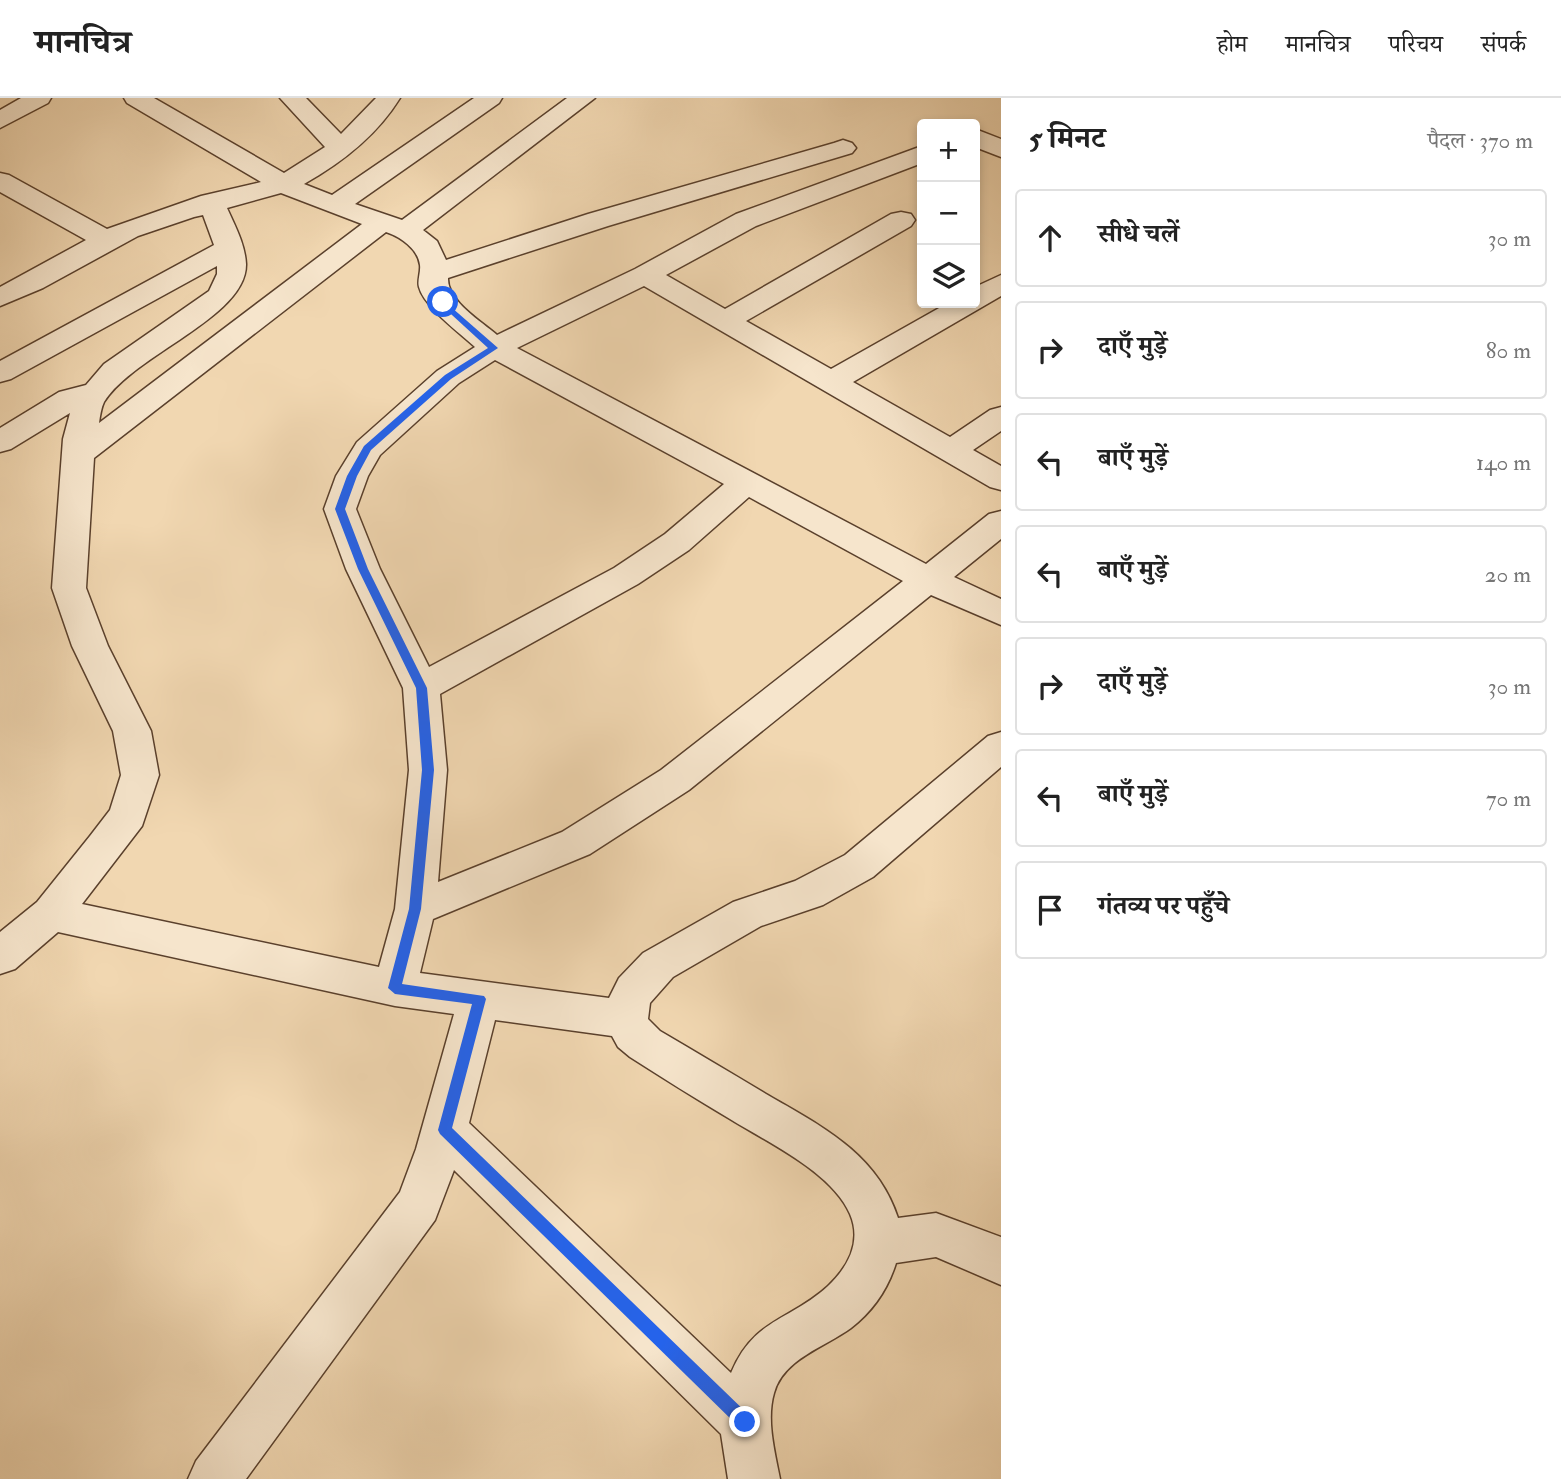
<!DOCTYPE html>
<html lang="hi">
<head>
<meta charset="utf-8">
<style>
  body { margin:0; font-family:"IM FELL Double Pica","Noto Serif Devanagari",serif; background:#f2f2f2; color:#222 }
  .controls { position:absolute; right:21px; top:21px; display:grid; overflow:hidden; border-radius:7px; box-shadow:0 4px 10px #0003 }
  .controls button { width:63px; height:63px; display:grid; place-items:center; padding:0; border:0; border-bottom:2px solid #e0e0e0; background:#fff; color:#222; font:35px sans-serif }
  .stop { position:absolute; width:21px; height:21px; margin:-16px; border:5px solid #2563eb; border-radius:50%; background:#fff }
  .stop.end { background:#2563eb; border-color:#fff; box-shadow:0 2px 7px #0008 }
  .list { margin:0; padding:0; list-style:none }
  h2 { display:flex; justify-content:space-between; align-items:center; height:91px; margin:0; padding:0 28px; font-size:30px }
  h2 small { font-size:23px; font-weight:400; color:#767676 }
  .list li { display:grid; grid-template-columns:46px 1fr auto; gap:21px; align-items:center; box-sizing:border-box; height:98px; margin:0 14px 14px; padding:0 14px; border:2px solid #e0e0e0; border-radius:7px }
  .list b { display:block; font-size:26px; white-space:nowrap }
  .list em { font-size:23px; font-style:normal; color:#767676 }
  .icon { flex:none; width:38px; height:38px; fill:none; stroke:currentColor; stroke-width:2; stroke-linecap:round; stroke-linejoin:round }
  .map { position:relative; flex:none; width:1001px; height:1381px; overflow:hidden }
  header { display:flex; align-items:center; gap:42px; box-sizing:border-box; height:98px; padding:0 35px; background:#fff; border-bottom:2px solid #e0e0e0 }
  header strong { font-size:33px }
  nav { display:flex; gap:38px; margin-inline-start:auto; font-size:24px }
  main { display:flex }
  aside { flex:1; background:#fff }
  .map>svg:first-child { display:block }
  .lines { fill:none; stroke-linecap:round; stroke-linejoin:round }
  .minor-casing { stroke:#5a402c; stroke-width:3 }
  .minor { fill:#f6e5cc; fill-rule:evenodd }
  .route { fill:#2563eb }
</style>
</head>
<body>
<header>
<strong>मानचित्र</strong>
<nav><a>होम</a><a>मानचित्र</a><a>परिचय</a><a>संपर्क</a></nav>
</header>
<main>
<div class="map">
<svg width="1001" height="1381" viewBox="0 0 1001 1381">
  <rect width="100%" height="100%" fill="#f1d7b1"/>
  <filter id="stains"><feTurbulence type="fractalNoise" baseFrequency=".00286" numOctaves="4"/><feColorMatrix values="0 0 0 0 .2 0 0 0 0 .09 0 0 0 0 .02 0 0 0 .5 -.17"/></filter>
  <radialGradient id="worn" r=".72"><stop offset=".6" stop-color="#630" stop-opacity="0"/><stop offset="1" stop-color="#630" stop-opacity=".3"/></radialGradient>
  <g class="lines">
    <g class="minor-casing">
      <path id="minor" d="M21 0H51L48 5 0 30V12Z
        M124 0H154L284 75 325 49 280 0H306L341 36 376 0H400C377 37 343 64 304 86L332 97 474 0H502L499 5 355 106 402 122 567 0H595L423 132 437 143 446 162 588 116 834 45 843 42 852 45 856 50 852 55 608 128 448 180C447 203 481 223 497 237L635 171 736 116 922 48V65L756 128 666 177 725 211 891 116 901 114 911 116 915 122 911 128 746 223 831 271 948 205H975V189L1001 177V198L853 284 950 339 990 312 1001 309V333L973 352 1001 368V392L990 389 644 188 517 250 926 466 989 416 1001 413V441L954 479 1001 501V527L931 497 689 692 590 756 433 821 420 875 609 900 619 880 643 855 733 804 795 783 845 757 988 638 1001 634V669L873 779 823 807 761 828 673 879 650 905 648 921 660 933C696 954 731 975 766 996 821 1028 877 1055 898 1120L936 1115 1001 1139V1187L936 1159 896 1165C888 1191 872 1214 851 1230 825 1249 783 1261 774 1295 766 1322 775 1355 780 1381H728L721 1336 454 1072 435 1122 246 1381H188L196 1363 400 1094 416 1051 454 916 395 908 58 834 15 871 0 876V834L37 804 90 738 110 712 121 677 113 633 72 548 52 490 63 341 70 315 11 351 0 354V330L59 294 86 287 104 266 209 193 217 176V168L11 281 0 284V263L214 147 203 117 194 119 138 138 43 190 0 208V189L86 142 0 94V75L9 77 107 131 201 98 261 84 127 5ZM281 95 362 126 99 325C100 318 101 310 104 304 133 257 247 219 246 166 245 146 235 128 227 110ZM386 134C401 139 418 151 420 167 421 174 417 183 419 189 424 209 460 235 475 249L437 273 357 344 336 378 324 411 346 471 403 590 409 672 395 811 379 869 82 806 142 728 159 677 151 633 108 548 86 490 94 360ZM495 262 724 386 665 436 614 470 429 569 380 471 356 411 368 378 380 357 459 285ZM749 399 903 483 661 672 562 734 438 784 447 672 440 596 638 486 689 452ZM495 922 612 938 618 949 630 959C663 980 696 1001 730 1021 767 1044 832 1074 850 1116 862 1144 848 1169 828 1188 790 1223 754 1220 731 1275L469 1025Z
        M975 31 1001 41V59L975 49Z"/>
    </g>
    <use href="#minor" class="minor"/>
  </g>
  <path class="route" d="M443 202 498 250 451 281 371 352 357 378 345 411 368 471 427 590 434 672 421 811 402 886 484 898 486 901 452 1030 750 1318 752 1324 750 1329 745 1331 739 1329 440 1036 438 1032 472 906 395 896 388 890 409 811 422 672 416 590 358 471 335 411 347 378 364 348 445 277 488 250 440 206Z"/>
  <rect width="100%" height="100%" filter="url(#stains)"/>
  <rect width="100%" height="100%" fill="url(#worn)"/>
</svg>
<div class="controls">
<button>+</button>
<button>−</button>
<button><svg class="icon" aria-label="layers" viewBox="0 0 24 24"><path d="M12 4l9 5-9 5-9-5zM3 14l9 5 9-5"/></svg></button>
</div>
<div class="stop" style="left:443px;top:204px"></div>
<div class="stop end" style="left:745px;top:1324px"></div>
</div>
<aside>
<h2>5 मिनट<small>पैदल · 370 m</small></h2>
<ul class="list">
<li><svg class="icon" aria-label="ahead" viewBox="0 0 24 24"><path d="M12 20V5M6 11l6-6 6 6"/></svg><div><b>सीधे चलें</b></div><em>30 m</em></li>
<li><svg class="icon" aria-label="right" viewBox="0 0 24 24"><path d="M7 20v-9h11M14 6l5 5-5 5"/></svg><div><b>दाएँ मुड़ें</b></div><em>80 m</em></li>
<li><svg class="icon" aria-label="left" viewBox="0 0 24 24"><path d="M17 20v-9H6M10 6l-5 5 5 5"/></svg><div><b>बाएँ मुड़ें</b></div><em>140 m</em></li>
<li><svg class="icon" aria-label="left" viewBox="0 0 24 24"><path d="M17 20v-9H6M10 6l-5 5 5 5"/></svg><div><b>बाएँ मुड़ें</b></div><em>20 m</em></li>
<li><svg class="icon" aria-label="right" viewBox="0 0 24 24"><path d="M7 20v-9h11M14 6l5 5-5 5"/></svg><div><b>दाएँ मुड़ें</b></div><em>30 m</em></li>
<li><svg class="icon" aria-label="left" viewBox="0 0 24 24"><path d="M17 20v-9H6M10 6l-5 5 5 5"/></svg><div><b>बाएँ मुड़ें</b></div><em>70 m</em></li>
<li><svg class="icon" aria-label="arrive" viewBox="0 0 24 24"><path d="M6 21V4h12l-3 4 3 4H6"/></svg><div><b>गंतव्य पर पहुँचे</b></div></li>
</ul>
</aside>
</main>
</body>
</html>
